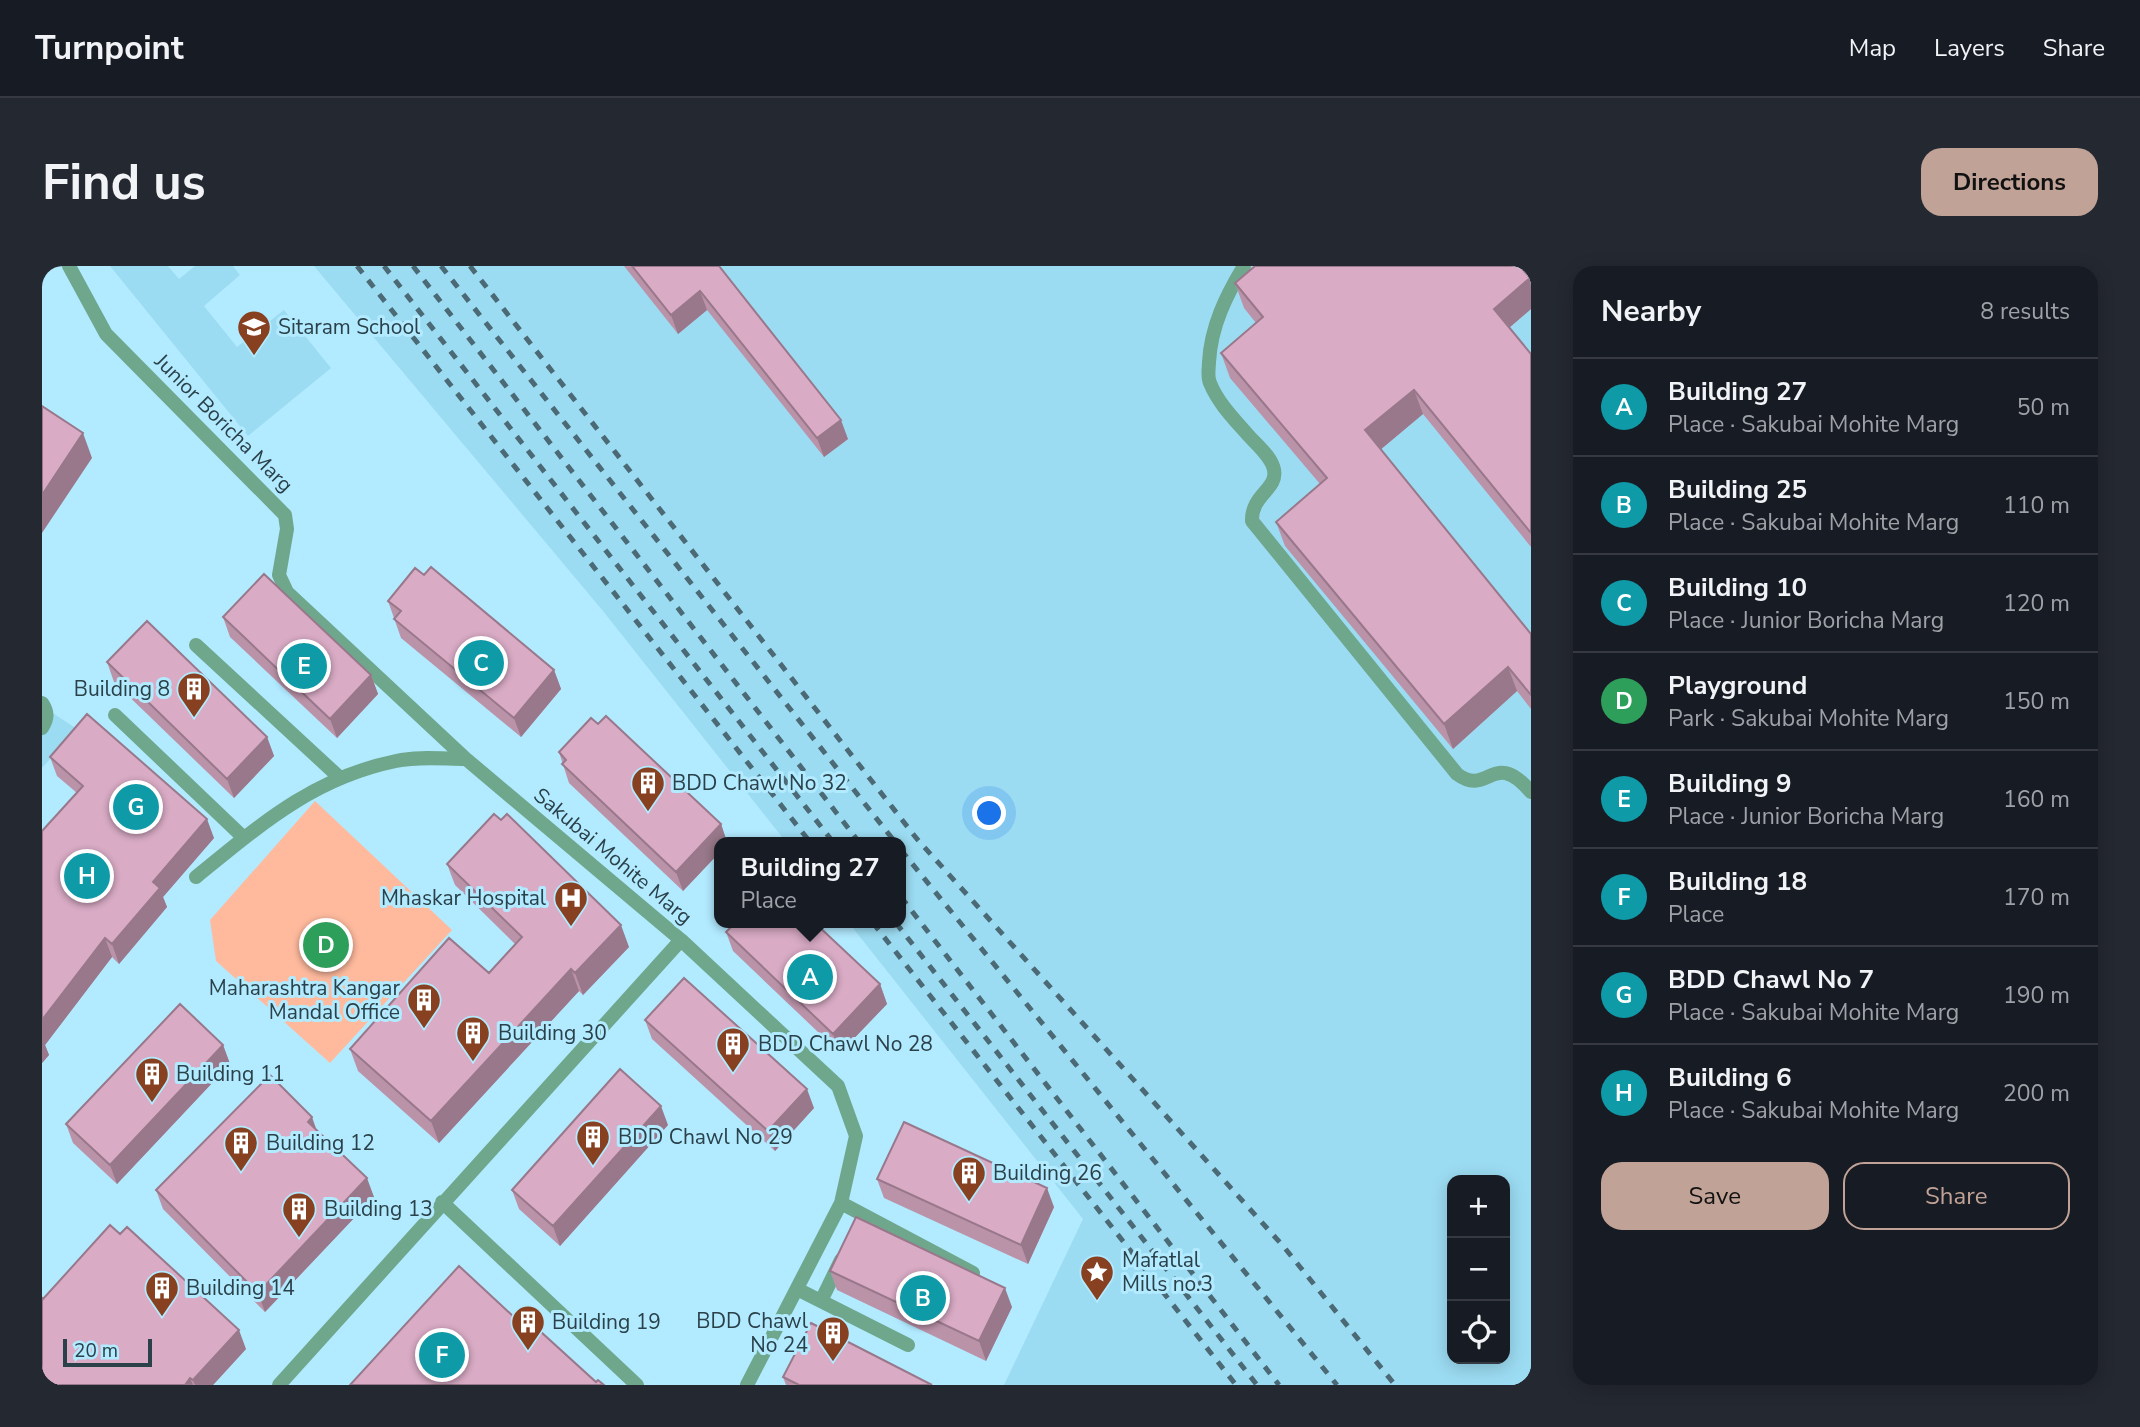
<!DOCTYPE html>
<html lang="en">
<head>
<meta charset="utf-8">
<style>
  body { margin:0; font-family:"Nunito Sans",sans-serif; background:#242831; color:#f1f3f6 }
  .controls { position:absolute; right:21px; bottom:21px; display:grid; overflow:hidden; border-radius:14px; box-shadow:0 4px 18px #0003 }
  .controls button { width:63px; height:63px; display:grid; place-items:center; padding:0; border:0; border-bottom:2px solid #363941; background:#171b24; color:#f1f3f6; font:35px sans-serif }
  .scale { position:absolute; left:21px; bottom:18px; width:89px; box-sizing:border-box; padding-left:7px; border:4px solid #2a4149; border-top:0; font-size:19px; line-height:24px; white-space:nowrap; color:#2a4149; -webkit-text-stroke:5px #b2eaff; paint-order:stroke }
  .you { position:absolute; left:948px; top:548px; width:24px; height:24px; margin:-18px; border:5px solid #fff; border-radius:50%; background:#1a73e8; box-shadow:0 0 0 10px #1a73e833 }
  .badge { display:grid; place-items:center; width:46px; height:46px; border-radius:50%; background:#c1a296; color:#fff; font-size:23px; font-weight:700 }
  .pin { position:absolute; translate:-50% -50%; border:4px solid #fff; box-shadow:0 2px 7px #0006 }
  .popup { position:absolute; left:672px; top:571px; width:192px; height:91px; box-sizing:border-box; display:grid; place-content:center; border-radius:14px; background:#171b24; filter:drop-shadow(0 2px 5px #0005); font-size:23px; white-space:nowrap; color:#9ea1a6 }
  .popup b { font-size:26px; color:#f1f3f6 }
  .popup::after { content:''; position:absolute; left:50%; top:100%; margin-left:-14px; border:14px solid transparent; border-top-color:#171b24 }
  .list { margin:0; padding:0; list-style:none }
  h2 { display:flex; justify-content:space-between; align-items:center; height:91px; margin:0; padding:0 28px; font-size:30px }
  h2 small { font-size:23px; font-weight:400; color:#9ea1a6 }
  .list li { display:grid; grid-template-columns:46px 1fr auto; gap:21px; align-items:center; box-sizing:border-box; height:98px; padding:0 28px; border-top:2px solid #363941 }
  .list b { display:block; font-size:26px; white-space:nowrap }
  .list p { margin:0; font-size:23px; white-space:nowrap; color:#9ea1a6 }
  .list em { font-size:23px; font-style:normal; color:#9ea1a6 }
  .actions { display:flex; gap:14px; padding:21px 28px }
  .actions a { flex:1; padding:16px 0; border:2px solid #c1a296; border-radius:21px; text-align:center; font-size:24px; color:#c1a296 }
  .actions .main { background:#c1a296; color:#111 }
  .icon { flex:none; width:38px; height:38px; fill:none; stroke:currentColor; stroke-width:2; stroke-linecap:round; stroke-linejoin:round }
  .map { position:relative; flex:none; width:1489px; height:1119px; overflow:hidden; border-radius:21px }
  header { display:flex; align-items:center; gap:42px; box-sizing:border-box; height:98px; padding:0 35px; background:#171b24; border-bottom:2px solid #363941 }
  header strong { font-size:33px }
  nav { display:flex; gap:38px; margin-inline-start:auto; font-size:24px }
  .intro { display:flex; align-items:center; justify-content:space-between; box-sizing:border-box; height:168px; padding:0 42px }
  h1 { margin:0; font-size:49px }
  .button { padding:18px 32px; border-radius:21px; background:#c1a296; color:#111; font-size:24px; font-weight:700 }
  main { display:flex; gap:42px; padding:0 42px }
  aside { flex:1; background:#171b24; border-radius:21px; box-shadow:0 4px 18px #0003 }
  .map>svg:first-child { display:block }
  .built { fill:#9cdcf3; fill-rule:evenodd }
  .green { fill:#ffba9e }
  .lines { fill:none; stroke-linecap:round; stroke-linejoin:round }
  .lane { stroke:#6fa78c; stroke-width:14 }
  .street { stroke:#6fa78c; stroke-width:14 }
  .rail { stroke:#4b6a75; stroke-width:5; stroke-dasharray:9 9; stroke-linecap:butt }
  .wall { fill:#bb93a9 }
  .shaded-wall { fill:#98788a }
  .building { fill:#d9abc5; stroke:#98788a; stroke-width:2 }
  .labels { text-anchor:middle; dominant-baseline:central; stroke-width:6; stroke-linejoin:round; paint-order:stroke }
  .poi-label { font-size:21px; fill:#2a4149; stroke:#b2eaff; text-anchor:start }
  .street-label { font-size:21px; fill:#2a4149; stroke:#b2eaff }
</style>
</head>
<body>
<header>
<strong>Turnpoint</strong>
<nav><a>Map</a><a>Layers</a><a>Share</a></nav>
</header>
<div class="intro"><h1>Find us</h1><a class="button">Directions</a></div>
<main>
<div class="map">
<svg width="1489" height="1119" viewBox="0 0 1489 1119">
  <rect width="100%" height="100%" fill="#b2eaff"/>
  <path class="built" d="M68 0H126L137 13 153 0H191L198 9 162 40 195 81 242 44 289 102 206 170Z
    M272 0H1489V1119H962L1041 953 807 657H859V576H744L561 345ZM1410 914H1463V1093H1410Z
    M0 440 35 463 0 502Z"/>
  <path class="green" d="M273 535 410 664 288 797 174 695 168 654Z"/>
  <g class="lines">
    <path class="lane" d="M1202 0C1184 30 1169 60 1167 96 1167 102 1165 111 1168 117 1176 137 1192 153 1206 169 1214 178 1230 191 1232 204 1236 223 1209 229 1210 255L1415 508C1447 532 1451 481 1489 526
      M1485 0 1489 5
      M0 437C6 446 6 452 0 462"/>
    <path class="street" d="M27 0 64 68 243 249 245 263 237 309 245 326 424 493
      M154 379 297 511
      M73 449 202 572
      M154 611C218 559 271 512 354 495 376 490 402 493 424 493L639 674 796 820 814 870 799 937 705 1119
      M400 936 595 1119
      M799 937 931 1007
      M755 1023 866 1079
      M779 1035 799 994
      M237 1119 639 674"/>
    <path class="rail" d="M315 0 768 576
      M342 0 791 576
      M371 0 817 576
      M399 0 853 576
      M428 0 875 573 1242 981 1353 1119
      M859 584 1295 1119
      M859 631 1237 1119
      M831 657 1194 1119
      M854 657 1215 1119"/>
  </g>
  <path class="wall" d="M582 0H677L806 173 782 191 665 44 636 68Z
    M1488 12 1489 15V43L1467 62 1489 88V281L1381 148 1338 184 1489 368V443L1475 425 1411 483 1243 280 1234 256 1278 218 1188 112 1179 87 1214 57 1202 42 1193 17Z
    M382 309 512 404 519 423 479 471 359 372 346 335Z
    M181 351 329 409 336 428 295 472 188 371Z
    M65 396 225 471 232 490 192 532 72 416Z
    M556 458 679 558 685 576H677V587L641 625 527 517 517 486Z
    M8 491 172 572 121 631 125 641 77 698 70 691 3 779 7 789 0 797V565L35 527 15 510Z
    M405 598 587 681 541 729 537 725 397 877 316 805 308 783 447 707 473 678 413 619Z
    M684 666 838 718 845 738 798 787 691 685Z
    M603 754 772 842 733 885 610 773Z
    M181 779 188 798 75 918 31 877 24 858Z
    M626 859 518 980 477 943 470 924Z
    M275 865 332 931 223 1046 121 943 114 924Z
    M835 913 1012 941 986 998 842 932Z
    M788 1005 970 1041 944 1095 795 1024Z
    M0 1032 1 1033 204 1083 171 1119H0Z
    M741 1111 890 1119H744Z"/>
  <path class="shaded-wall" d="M1488 12 1489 15V43L1461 67 1452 43Z
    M658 25 665 44 636 68 629 49Z
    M1372 124 1381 148 1332 189 1323 164Z
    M799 154 806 173 782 191 775 172Z
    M41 167 50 192 0 267V229Z
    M1466 401 1475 425 1411 483 1402 458Z
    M512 404 519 423 479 471 472 452Z
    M329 409 336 428 295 472 288 453Z
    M225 471 232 490 192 532 185 513Z
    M165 553 172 572 121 631 125 641 77 698 70 678 111 616Z
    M679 558 685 576H677V587L641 625 634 606Z
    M579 659 587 681 541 729 533 707Z
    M63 672 70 691 3 779 7 789 0 797V754Z
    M529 703 537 725 397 877 389 855Z
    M838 718 845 738 798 787 791 768Z
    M181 779 188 798 75 918 68 899Z
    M765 823 772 842 733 885 726 865Z
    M619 840 626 859 518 980 511 960Z
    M270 851 277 871 266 856Z
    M325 912 332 931 223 1046 216 1027Z
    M1005 922 1012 941 986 998 979 979Z
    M963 1022 970 1041 944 1095 937 1075Z
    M197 1064 204 1083 171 1119H153L151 1114Z
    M148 1112 151 1119H143Z"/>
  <path class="building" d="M590 0H677L799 154 775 172 658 25 629 49Z
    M1213 0H1478L1488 12 1452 43 1489 88V267L1372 124 1323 164 1489 368V429L1466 401 1402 458 1234 256 1285 212 1179 87 1221 51 1193 17Z
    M0 140 41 167 0 229Z
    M389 301 512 404 472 452 352 353 359 345 346 335 373 302 382 309Z
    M222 308 329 409 288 453 181 351Z
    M105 355 225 471 185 513 65 396Z
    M45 448 165 553 111 616 118 622 70 678 63 672 0 754V565L41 520 8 491Z
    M564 450 679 558 634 606 520 498 524 494 517 486 549 452 556 458Z
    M452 548 459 554 465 548 579 659 533 707 529 703 389 855 308 783 407 672 447 707 480 671 405 598Z
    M693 657H773L838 718 791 768 684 666Z
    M642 712 765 823 726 865 603 754Z
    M138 738 181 779 68 899 24 858Z
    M578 803 619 840 511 960 470 924Z
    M228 809 270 851 266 856 325 912 216 1027 114 924Z
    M862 856 1005 922 979 979 835 913Z
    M814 951 963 1022 937 1075 788 1005Z
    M68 959 78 968 85 961 197 1064 151 1114 148 1112 143 1119H11L0 1110V1032L1 1033Z
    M417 1000 472 1051 477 1046 554 1116 556 1114 562 1119H308Z
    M769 1057 890 1119H757L741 1111Z"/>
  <defs>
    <g id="school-pin" transform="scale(1.75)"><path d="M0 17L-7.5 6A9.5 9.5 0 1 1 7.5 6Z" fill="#874020" stroke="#b2eaff"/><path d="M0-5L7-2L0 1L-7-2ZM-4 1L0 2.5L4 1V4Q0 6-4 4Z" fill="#fff"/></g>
    <g id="building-pin" transform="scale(1.75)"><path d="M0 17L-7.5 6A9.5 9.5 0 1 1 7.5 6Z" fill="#874020" stroke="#b2eaff"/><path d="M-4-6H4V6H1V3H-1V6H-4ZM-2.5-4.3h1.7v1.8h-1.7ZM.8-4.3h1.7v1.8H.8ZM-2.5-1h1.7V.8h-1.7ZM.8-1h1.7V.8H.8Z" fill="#fff"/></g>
    <g id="hospital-pin" transform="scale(1.75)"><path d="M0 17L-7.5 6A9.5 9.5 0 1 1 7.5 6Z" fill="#874020" stroke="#b2eaff"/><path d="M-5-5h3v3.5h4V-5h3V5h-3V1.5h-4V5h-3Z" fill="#fff"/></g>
    <g id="sight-pin" transform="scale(1.75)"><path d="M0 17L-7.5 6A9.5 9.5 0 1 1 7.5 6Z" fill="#874020" stroke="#b2eaff"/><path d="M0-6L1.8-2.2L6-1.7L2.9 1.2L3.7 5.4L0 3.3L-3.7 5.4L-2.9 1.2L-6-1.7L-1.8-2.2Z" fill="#fff"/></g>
  </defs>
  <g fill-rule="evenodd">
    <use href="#school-pin" x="212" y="61"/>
    <use href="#building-pin" x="152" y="423"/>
    <use href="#building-pin" x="606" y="517"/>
    <use href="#hospital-pin" x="529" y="632"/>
    <use href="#building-pin" x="382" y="734"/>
    <use href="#building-pin" x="431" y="767"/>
    <use href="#building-pin" x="691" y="778"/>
    <use href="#building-pin" x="110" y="808"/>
    <use href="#building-pin" x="551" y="871"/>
    <use href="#building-pin" x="199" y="877"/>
    <use href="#building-pin" x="927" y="907"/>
    <use href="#building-pin" x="257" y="943"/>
    <use href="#sight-pin" x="1055" y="1006"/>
    <use href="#building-pin" x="120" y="1022"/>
    <use href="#building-pin" x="486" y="1056"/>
    <use href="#building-pin" x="791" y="1067"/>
  </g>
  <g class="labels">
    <g class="poi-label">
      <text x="236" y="61">Sitaram School</text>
      <text x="128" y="423" text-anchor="end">Building 8</text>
      <text x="630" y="517">BDD Chawl No 32</text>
      <text x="504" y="632" text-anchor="end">Mhaskar Hospital</text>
      <text x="358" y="722" text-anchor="end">Maharashtra Kangar<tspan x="358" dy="24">Mandal Office</tspan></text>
      <text x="456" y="767">Building 30</text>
      <text x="716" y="778">BDD Chawl No 28</text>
      <text x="134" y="808">Building 11</text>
      <text x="576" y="871">BDD Chawl No 29</text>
      <text x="224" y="877">Building 12</text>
      <text x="951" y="907">Building 26</text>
      <text x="282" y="943">Building 13</text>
      <text x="1080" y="994">Mafatlal<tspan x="1080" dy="24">Mills no.3</tspan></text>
      <text x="144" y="1022">Building 14</text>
      <text x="766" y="1055" text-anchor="end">BDD Chawl<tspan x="766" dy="24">No 24</tspan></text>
      <text x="510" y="1056">Building 19</text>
    </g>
    <g class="street-label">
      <text transform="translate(182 157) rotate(45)">Junior Boricha Marg</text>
      <text transform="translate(571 590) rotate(40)">Sakubai Mohite Marg</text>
    </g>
  </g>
</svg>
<div class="controls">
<button>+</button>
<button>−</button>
<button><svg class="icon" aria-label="locate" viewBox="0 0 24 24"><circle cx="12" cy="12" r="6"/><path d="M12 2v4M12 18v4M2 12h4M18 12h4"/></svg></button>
</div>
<div class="scale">20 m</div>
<div class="you"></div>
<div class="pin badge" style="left:768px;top:711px;background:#0f9aa8">A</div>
<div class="popup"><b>Building 27</b>Place</div>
<div class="pin badge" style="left:881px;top:1032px;background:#0f9aa8">B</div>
<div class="pin badge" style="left:439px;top:397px;background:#0f9aa8">C</div>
<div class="pin badge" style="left:284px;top:679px;background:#2e9e5b">D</div>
<div class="pin badge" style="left:262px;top:400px;background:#0f9aa8">E</div>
<div class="pin badge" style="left:400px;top:1089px;background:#0f9aa8">F</div>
<div class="pin badge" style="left:94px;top:541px;background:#0f9aa8">G</div>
<div class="pin badge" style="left:45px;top:610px;background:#0f9aa8">H</div>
</div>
<aside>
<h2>Nearby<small>8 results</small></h2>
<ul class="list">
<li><span class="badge" style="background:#0f9aa8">A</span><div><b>Building 27</b><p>Place · Sakubai Mohite Marg</p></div><em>50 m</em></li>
<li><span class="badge" style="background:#0f9aa8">B</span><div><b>Building 25</b><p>Place · Sakubai Mohite Marg</p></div><em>110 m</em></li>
<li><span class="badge" style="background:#0f9aa8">C</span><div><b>Building 10</b><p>Place · Junior Boricha Marg</p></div><em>120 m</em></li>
<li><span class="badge" style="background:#2e9e5b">D</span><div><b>Playground</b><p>Park · Sakubai Mohite Marg</p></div><em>150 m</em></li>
<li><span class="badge" style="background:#0f9aa8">E</span><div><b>Building 9</b><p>Place · Junior Boricha Marg</p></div><em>160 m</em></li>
<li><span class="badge" style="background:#0f9aa8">F</span><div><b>Building 18</b><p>Place</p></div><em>170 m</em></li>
<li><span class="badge" style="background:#0f9aa8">G</span><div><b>BDD Chawl No 7</b><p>Place · Sakubai Mohite Marg</p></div><em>190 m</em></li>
<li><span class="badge" style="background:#0f9aa8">H</span><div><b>Building 6</b><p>Place · Sakubai Mohite Marg</p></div><em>200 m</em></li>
</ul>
<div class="actions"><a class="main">Save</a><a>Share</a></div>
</aside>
</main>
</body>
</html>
